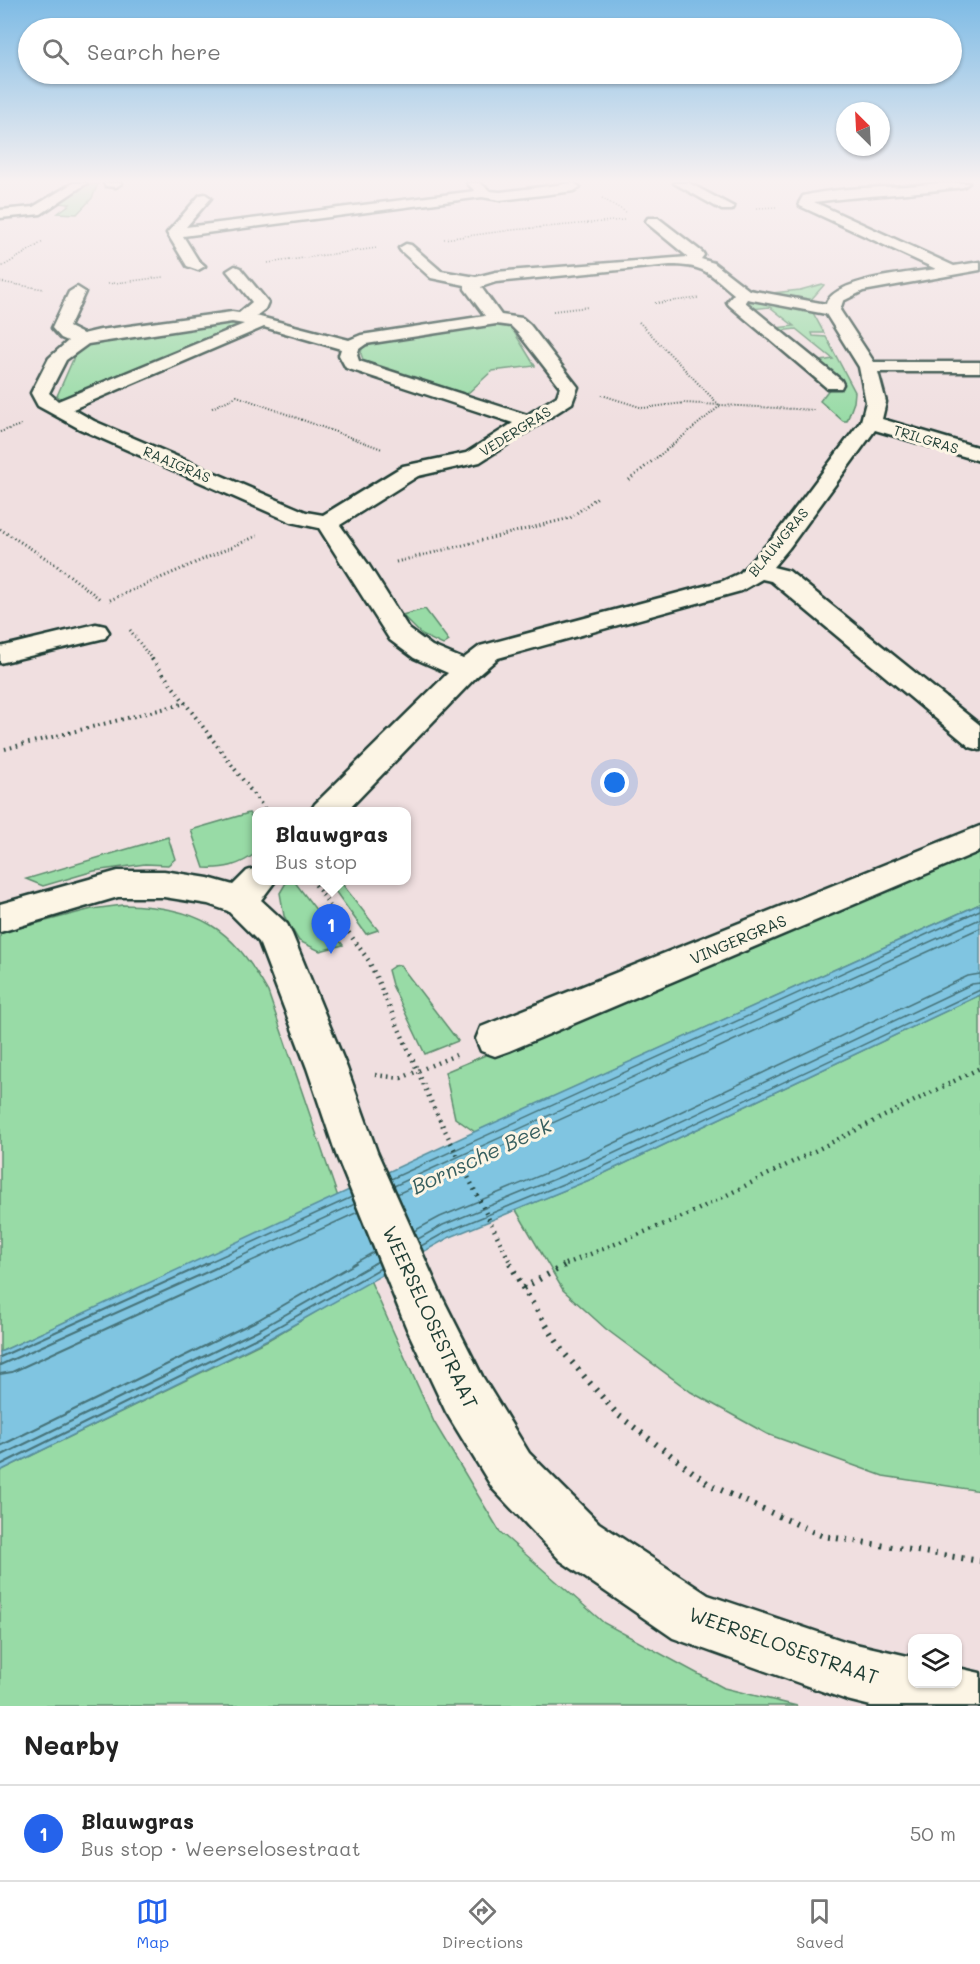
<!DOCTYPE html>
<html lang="en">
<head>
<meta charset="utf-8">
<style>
  body { margin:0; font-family:Mali,sans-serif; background:#f6f6f6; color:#222 }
  .controls { position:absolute; right:18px; bottom:18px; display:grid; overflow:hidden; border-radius:12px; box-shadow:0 2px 4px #0004 }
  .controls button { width:54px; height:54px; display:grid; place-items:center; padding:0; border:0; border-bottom:2px solid #e0e0e0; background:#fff; color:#222; font:30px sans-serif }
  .compass { position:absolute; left:836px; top:102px; width:54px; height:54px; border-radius:50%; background:#fff; box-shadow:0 2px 4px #0004; rotate:336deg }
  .you { position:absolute; left:615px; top:783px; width:21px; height:21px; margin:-15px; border:4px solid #fff; border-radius:50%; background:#1a73e8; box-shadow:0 0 0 9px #1a73e833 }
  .badge { display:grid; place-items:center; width:39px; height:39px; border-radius:50%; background:#2563eb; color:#fff; font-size:20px; font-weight:700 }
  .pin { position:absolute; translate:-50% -50px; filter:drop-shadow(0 2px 3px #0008) }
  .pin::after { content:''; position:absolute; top:32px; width:21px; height:18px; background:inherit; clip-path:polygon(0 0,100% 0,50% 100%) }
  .popup { position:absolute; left:252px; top:807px; width:159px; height:78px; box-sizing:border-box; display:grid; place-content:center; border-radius:12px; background:#fff; filter:drop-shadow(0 2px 4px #0005); font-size:20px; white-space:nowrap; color:#767676 }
  .popup b { font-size:22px; color:#222 }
  .popup::after { content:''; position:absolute; left:50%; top:100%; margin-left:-12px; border:12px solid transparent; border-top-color:#fff }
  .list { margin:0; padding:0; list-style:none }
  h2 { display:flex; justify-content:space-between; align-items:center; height:78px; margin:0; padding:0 24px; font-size:26px }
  h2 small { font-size:20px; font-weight:400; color:#767676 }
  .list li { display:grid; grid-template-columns:39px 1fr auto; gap:18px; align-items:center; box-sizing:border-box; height:96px; padding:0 24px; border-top:2px solid #e0e0e0 }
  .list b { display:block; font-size:22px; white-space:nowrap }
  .list p { margin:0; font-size:20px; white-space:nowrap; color:#767676 }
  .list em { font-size:20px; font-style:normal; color:#767676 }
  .icon { flex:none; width:33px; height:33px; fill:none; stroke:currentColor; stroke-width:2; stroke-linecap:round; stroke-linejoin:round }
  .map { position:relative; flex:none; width:980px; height:1706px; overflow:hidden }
  .search { position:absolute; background:#fff; box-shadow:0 2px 4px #0004; left:18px; right:18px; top:18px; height:66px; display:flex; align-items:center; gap:15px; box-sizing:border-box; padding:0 21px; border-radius:33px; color:#767676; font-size:22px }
  .sheet { height:174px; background:#fff }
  nav { display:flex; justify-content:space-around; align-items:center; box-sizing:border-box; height:84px; border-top:2px solid #e0e0e0; background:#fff; font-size:16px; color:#767676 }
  nav a { display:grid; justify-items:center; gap:3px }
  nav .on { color:#2563eb }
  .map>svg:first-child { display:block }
  .green { fill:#98dba6; stroke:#5c8c6d; stroke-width:1.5 }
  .water { fill:#80c5e1; stroke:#598f9c; stroke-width:1.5 }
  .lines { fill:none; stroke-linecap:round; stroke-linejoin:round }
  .shore-far1 { stroke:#467379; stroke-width:1.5 }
  .shore { stroke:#467379; stroke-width:2 }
  .minor-casing { stroke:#1f3d34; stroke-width:5 }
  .path-far5 { stroke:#1f3d34; stroke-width:1.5; stroke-dasharray:1 2; stroke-linecap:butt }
  .path-far4 { stroke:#1f3d34; stroke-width:2; stroke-dasharray:1 2; stroke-linecap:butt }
  .path-far3 { stroke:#1f3d34; stroke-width:3; stroke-dasharray:1 3; stroke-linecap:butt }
  .path-far2 { stroke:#1f3d34; stroke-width:4; stroke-dasharray:1.5 4.5; stroke-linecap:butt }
  .path-far1 { stroke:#1f3d34; stroke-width:4.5; stroke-dasharray:1.5 5; stroke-linecap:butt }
  .path { stroke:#1f3d34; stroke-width:6; stroke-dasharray:2 7; stroke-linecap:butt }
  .minor { fill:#fcf5e5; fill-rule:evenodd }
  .labels { text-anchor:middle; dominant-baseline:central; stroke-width:6; stroke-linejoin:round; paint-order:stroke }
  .far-street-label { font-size:14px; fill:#1f3d34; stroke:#fcf5e5 }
  .street-label { font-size:16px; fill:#1f3d34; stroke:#fcf5e5 }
  .near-street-label { font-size:20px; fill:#1f3d34; stroke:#fcf5e5 }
  .near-water-label { font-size:21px; font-style:italic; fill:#375f5f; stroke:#fcf5e5 }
</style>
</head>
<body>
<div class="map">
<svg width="980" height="1706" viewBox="0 0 980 1706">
  <rect width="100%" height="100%" fill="#f0dfe0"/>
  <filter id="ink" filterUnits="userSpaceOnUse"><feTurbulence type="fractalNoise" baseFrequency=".0167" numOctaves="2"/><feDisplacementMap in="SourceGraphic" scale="12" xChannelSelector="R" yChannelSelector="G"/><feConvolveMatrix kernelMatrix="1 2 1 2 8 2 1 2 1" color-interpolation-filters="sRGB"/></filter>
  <g filter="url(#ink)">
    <path class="green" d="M98 184 92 198 77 214 58 213 70 204 55 203 83 186Z
      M822 284 824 285 809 302 763 294 800 290Z
      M757 300 812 311 824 333H812L813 336 826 337 855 392 854 402 847 421H843L820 401 830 388 844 385 815 362 833 359 796 329 779 331 775 328 794 326 770 307 751 309 744 303Z
      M241 321 242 328 62 399 57 396 78 348 88 343 177 327Z
      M490 323 511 327 535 366 492 371 467 394 364 362 361 354 362 348 379 340Z
      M425 609 449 641 443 645 422 635 402 615Z
      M249 813 256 824V853C239 866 224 869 204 868L191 830Z
      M168 837 175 859 168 865 145 864 94 871 43 886 26 879Z
      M980 848V904L475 1132 455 1118 445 1072Z
      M287 881H294L343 945 320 951 299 941 284 916 280 893Z
      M328 881H340L378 930 366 934Z
      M123 905C199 907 231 926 268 992L338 1197 0 1352V933L92 909Z
      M400 965 458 1041 425 1054 392 985 388 970 394 966Z
      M980 995V1491L883 1476 767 1434 691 1392 606 1329 563 1290 516 1210 594 1178Z
      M370 1280 434 1422 500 1532 604 1623 724 1688 797 1706H0V1471L268 1340Z"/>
    <path class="water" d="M980 904V995L594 1178 448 1238 268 1339 0 1471V1352L474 1132Z"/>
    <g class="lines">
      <path class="shore-far1" d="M391 1179 980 910
        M394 1186 980 919
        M397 1194 980 928
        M414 1231 440 1217 585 1157 968 976 980 974
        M418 1239 443 1225 589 1165 972 984 980 983
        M421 1246 446 1232 592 1172 980 990
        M205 1264 352 1197
        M224 1264 355 1204
        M245 1264 358 1212
        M353 1264 374 1252
        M373 1264 378 1261"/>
      <path class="shore" d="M0 1357 208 1263
        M0 1365 227 1263
        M0 1374 12 1372 249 1263
        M0 1446 258 1320 356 1263
        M0 1456 262 1328 375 1263
        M0 1465 265 1334 381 1268"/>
      <g class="minor-casing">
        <path id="minor" d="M73 183H87L41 214 0 218V210L33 207Z
          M104 183H122L116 187 106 186Z
          M467 183H480L490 191 500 192 574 183 580 187 574 191 500 200 482 197 183 236 198 260 205 266 198 270 187 266 167 233 200 195 205 194 211 198 186 227 475 191Z
          M674 183H689L734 207 732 210H722Z
          M939 183H969L963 187C913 194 864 195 814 202L954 266 980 262V270L863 291 843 301 840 310 874 362H980V372H878L886 402 882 419 980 448V461L875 430 789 548 773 567 789 571 980 725V750L970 747 771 581 762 579 741 591 498 658 476 677 346 812H310L315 804 448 673 414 658 390 640 319 528 291 522 80 429 38 406 31 393 49 358 68 341 61 338 52 328 69 292 77 287 85 292 69 327 83 334 100 330 232 312 239 313 252 302 227 271 235 266 240 268 268 302 265 309 256 316 349 340 361 335 485 316 465 289V285L431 278 401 251 399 248 406 244 411 245 441 271 476 277 496 272 688 257 648 224 646 221 648 218H658L702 252 704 255 701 259 714 263 749 290 826 304C835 278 911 273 936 269L800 206 799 203 803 196C848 185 894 189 939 183ZM670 265C705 265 709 273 734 294L727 302 729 305 827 388H841L843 384 841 380 745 302 747 299 826 314 859 367 866 402 861 421 773 538 740 573 723 581 480 646 463 659 432 646 409 629 368 564 340 525 418 476 480 462 572 403 578 387 530 325 522 318 501 315 481 287 496 282ZM232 322 244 324 58 401 49 393 66 360 88 344ZM496 324 511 326 518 333 560 387 557 396 527 415 359 361 357 355 359 349 366 344ZM264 327 341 349 339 355 346 368 513 423 466 453 403 466 323 515 306 512 94 421 73 409Z
          M96 624 105 626 109 632 105 638 0 663V647Z
          M980 826V851L509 1051 495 1056 481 1051 476 1039 481 1027Z
          M256 868V880H276L261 900 287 924 292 934 347 1068 377 1152 441 1295 482 1376 529 1453 599 1523 708 1595 847 1642 912 1657V1684H958V1668L980 1673V1706H871L847 1700 673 1638 561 1561 493 1489 446 1412 407 1329 336 1154 307 1068 259 942 228 911 208 904 164 897H118L0 932V904L118 871H164L208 878 233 885 247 871Z"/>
      </g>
      <path class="path-far5" d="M602 198 626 212
        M757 208 777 207
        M444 239 512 230 624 220
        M268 263 377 248
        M0 268 43 242
        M0 282 44 289
        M108 284 163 277
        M655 303 699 298"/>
      <path class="path-far4" d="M655 303 667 302
        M553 311 588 307
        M639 322 720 406 655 459
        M602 395 643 408 684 403 814 410
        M212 408 237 396 382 449
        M0 432 21 425"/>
      <path class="path-far3" d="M629 480 657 457
        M0 529 52 562 100 599
        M396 562 570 518 599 496
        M110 600 257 536
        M130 630 153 661"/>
      <path class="path-far2" d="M152 659 267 812
        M5 749 186 703
        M312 880 342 923"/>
      <path class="path-far1" d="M341 922 369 961 434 1108 511 1264
        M375 1075 401 1078 456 1055
        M566 1264 689 1214 980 1068"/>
      <path class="path" d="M510 1263 523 1288 563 1352 618 1415 710 1485 823 1536 980 1561
        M523 1288 569 1263"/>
      <use href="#minor" class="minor"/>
    </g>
  </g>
  <linearGradient id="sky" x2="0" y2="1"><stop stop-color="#7ebbe5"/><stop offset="0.43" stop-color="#f8f1f1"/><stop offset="1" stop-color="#f8f1f1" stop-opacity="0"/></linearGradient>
  <rect width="980" height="421" fill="url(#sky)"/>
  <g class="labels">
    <g class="far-street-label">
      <text transform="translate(515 431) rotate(-32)">VEDERGRAS</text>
      <text transform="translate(926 439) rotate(17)">TRILGRAS</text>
      <text transform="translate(177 464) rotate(23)">RAAIGRAS</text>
      <text transform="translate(778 542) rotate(-50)">BLAUWGRAS</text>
    </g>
    <g class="street-label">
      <text transform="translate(738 939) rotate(-23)">VINGERGRAS</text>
    </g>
    <g class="near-street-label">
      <text transform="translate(431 1317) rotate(65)">WEERSELOSESTRAAT</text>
      <text transform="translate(784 1645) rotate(19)">WEERSELOSESTRAAT</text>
    </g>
    <g class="near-water-label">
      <text transform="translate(481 1155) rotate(-25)">Bornsche Beek</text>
    </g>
  </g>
</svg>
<div class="controls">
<button><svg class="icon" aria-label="layers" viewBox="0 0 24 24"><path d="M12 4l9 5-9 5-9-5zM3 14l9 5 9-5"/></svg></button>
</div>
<svg class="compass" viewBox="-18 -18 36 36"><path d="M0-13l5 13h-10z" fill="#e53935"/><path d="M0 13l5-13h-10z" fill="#767676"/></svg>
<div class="you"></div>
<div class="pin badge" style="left:331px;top:954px">1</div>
<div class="popup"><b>Blauwgras</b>Bus stop</div>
<div class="search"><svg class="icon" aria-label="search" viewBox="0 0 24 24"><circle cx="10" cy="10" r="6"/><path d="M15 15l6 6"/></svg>Search here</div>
</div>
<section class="sheet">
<h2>Nearby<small></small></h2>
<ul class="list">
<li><span class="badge">1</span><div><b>Blauwgras</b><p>Bus stop · Weerselosestraat</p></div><em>50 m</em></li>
</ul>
</section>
<nav>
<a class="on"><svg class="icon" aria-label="map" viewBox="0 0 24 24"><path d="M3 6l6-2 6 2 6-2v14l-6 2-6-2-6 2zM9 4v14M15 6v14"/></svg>Map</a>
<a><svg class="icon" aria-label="directions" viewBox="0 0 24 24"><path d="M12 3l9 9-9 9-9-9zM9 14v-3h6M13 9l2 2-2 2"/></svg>Directions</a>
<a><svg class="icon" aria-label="saved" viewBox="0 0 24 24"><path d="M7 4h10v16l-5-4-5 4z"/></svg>Saved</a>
</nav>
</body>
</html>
